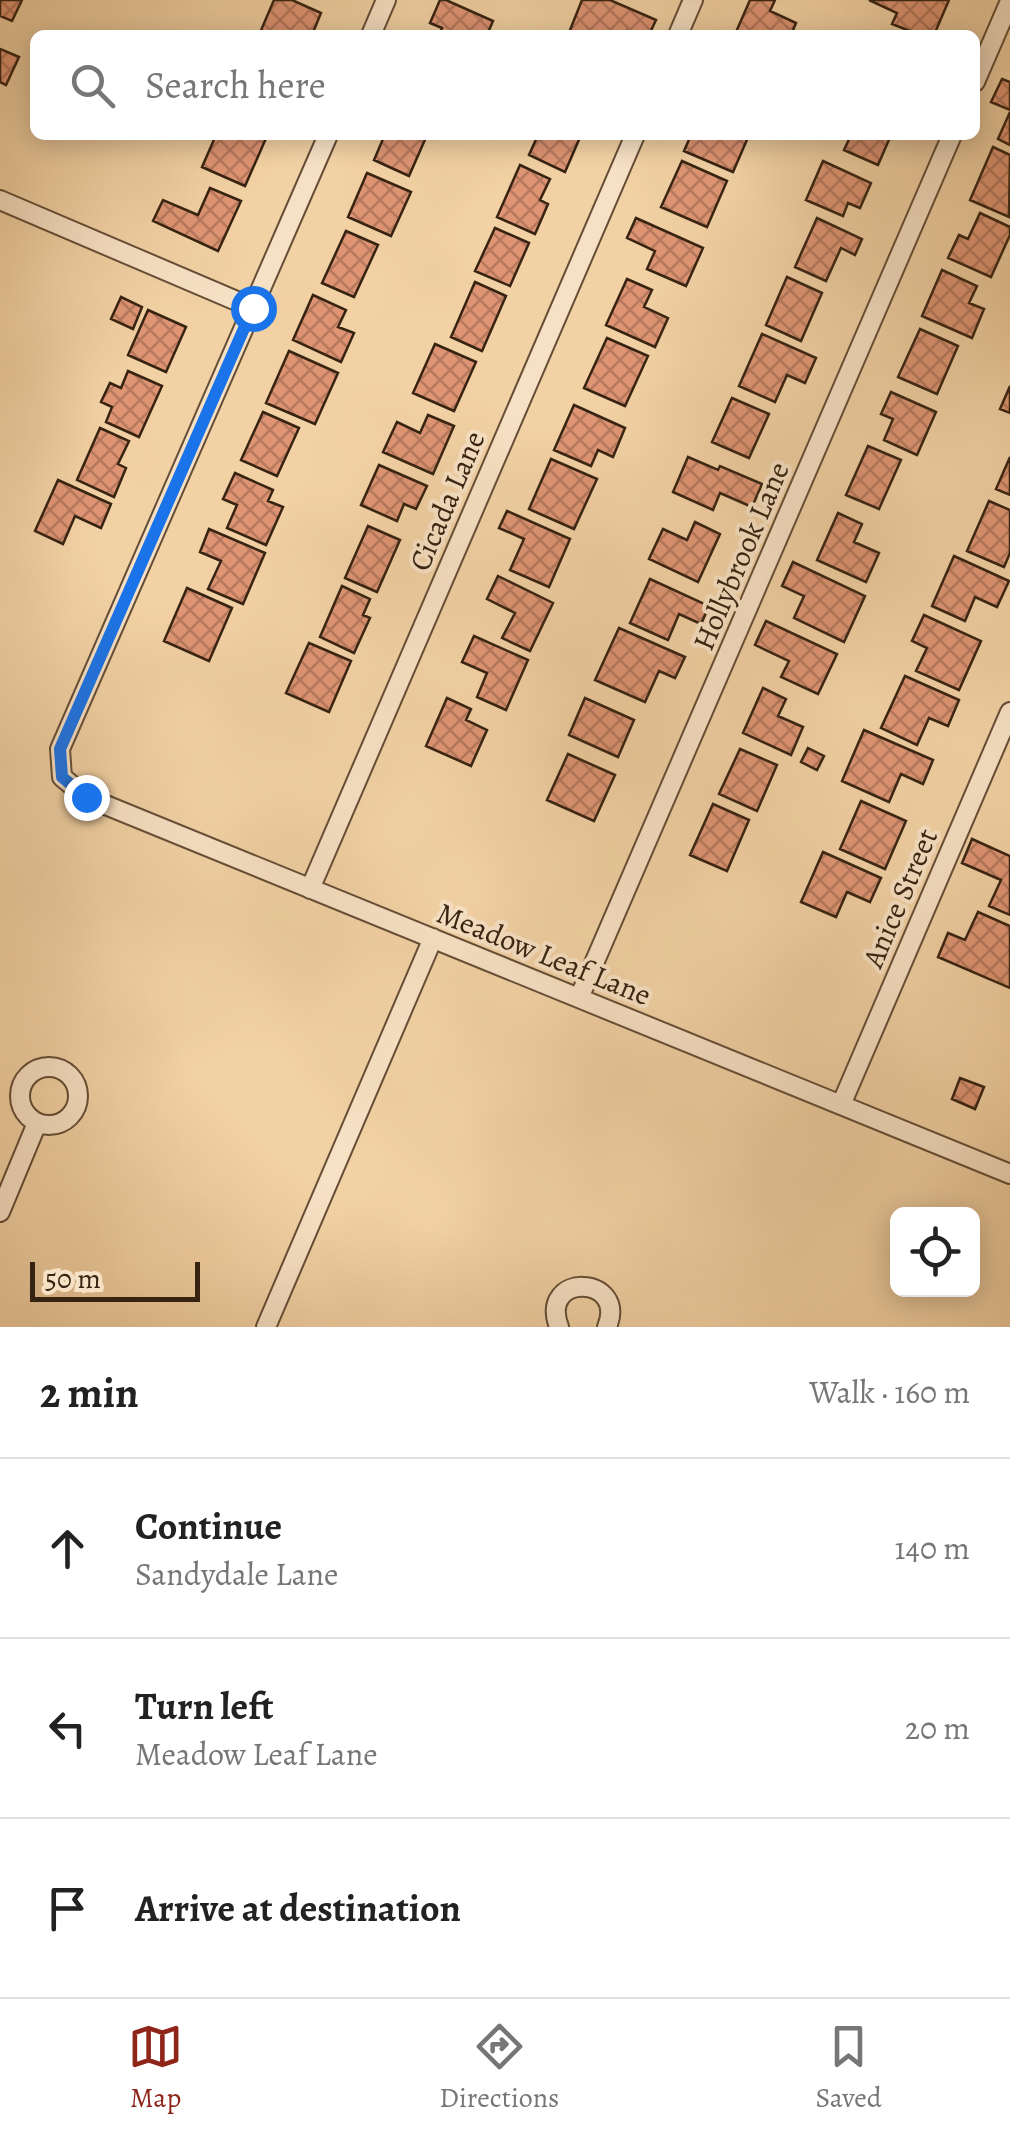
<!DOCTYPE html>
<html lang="en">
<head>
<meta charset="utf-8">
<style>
  body { margin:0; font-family:Alegreya,serif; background:#f6f6f6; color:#222 }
  .controls { position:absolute; right:30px; bottom:30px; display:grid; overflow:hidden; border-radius:15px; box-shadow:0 5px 25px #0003 }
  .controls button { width:90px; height:90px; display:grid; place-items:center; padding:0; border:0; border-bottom:2px solid #e0e0e0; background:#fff; color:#222; font:50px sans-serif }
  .scale { position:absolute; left:30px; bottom:25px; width:170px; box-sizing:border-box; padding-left:10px; border:5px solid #362311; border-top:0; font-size:28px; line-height:35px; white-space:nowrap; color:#362311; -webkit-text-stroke:8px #f7e1c4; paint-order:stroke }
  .stop { position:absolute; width:30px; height:30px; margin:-22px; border:8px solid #1a73e8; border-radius:50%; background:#fff }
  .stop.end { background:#1a73e8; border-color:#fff; box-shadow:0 2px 10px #0008 }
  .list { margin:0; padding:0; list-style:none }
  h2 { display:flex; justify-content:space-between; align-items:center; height:130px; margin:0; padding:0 40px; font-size:42px }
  h2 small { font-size:32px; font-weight:400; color:#767676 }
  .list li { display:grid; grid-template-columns:65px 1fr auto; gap:30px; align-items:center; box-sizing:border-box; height:180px; padding:0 40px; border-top:2px solid #e0e0e0 }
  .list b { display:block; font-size:38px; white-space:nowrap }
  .list p { margin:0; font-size:32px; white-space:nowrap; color:#767676 }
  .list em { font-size:32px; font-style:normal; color:#767676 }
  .icon { flex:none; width:55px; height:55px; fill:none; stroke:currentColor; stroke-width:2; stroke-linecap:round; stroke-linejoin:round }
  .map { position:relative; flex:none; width:1010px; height:1327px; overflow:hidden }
  .search { position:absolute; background:#fff; box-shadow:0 5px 25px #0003; left:30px; right:30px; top:30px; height:110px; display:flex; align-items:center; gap:25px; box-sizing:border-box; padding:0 35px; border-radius:15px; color:#767676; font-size:38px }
  .sheet { height:670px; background:#fff }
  nav { display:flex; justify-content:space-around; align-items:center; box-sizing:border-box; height:140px; border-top:2px solid #e0e0e0; background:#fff; font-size:28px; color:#767676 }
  nav a { display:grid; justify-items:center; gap:5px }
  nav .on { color:#8f2418 }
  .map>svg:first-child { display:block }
  .building { fill:url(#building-cross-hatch); stroke:#362311; stroke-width:2.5 }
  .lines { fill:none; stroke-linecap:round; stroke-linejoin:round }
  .street-casing { stroke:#654e36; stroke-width:22 }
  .street { stroke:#f7e1c4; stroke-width:18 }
  .route { stroke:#1a73e8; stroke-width:12 }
  .labels { text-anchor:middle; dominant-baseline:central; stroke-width:8; stroke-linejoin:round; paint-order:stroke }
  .street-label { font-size:30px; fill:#362311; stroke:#f7e1c4 }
</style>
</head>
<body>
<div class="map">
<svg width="1010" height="1327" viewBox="0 0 1010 1327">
  <defs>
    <pattern id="building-cross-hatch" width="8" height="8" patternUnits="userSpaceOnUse" patternTransform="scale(2.5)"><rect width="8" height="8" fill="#df9574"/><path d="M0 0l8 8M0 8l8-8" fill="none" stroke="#b6795e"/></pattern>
  </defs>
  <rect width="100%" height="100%" fill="#f2d1a4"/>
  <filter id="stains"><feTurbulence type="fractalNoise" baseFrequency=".002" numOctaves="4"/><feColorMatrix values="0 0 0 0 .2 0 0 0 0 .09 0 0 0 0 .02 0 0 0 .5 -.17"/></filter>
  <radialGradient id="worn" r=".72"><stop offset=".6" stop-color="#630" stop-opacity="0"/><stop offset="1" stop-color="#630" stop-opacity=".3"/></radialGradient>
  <path class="building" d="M0 0H22L12 21 0 16Z
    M274 0H292L321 13 312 35H259Z
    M440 0H446L493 21 487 35H439L442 28 430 23Z
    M582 0H610L656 20 649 35H637L627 31 626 35H568Z
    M750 0H775L770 11 796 23 791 35H743L736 32Z
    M869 0H949L934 35H920L892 24 897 13Z
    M0 49 19 57 6 85 0 82Z
    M1002 79 1010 82V110L991 102Z
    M1010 112V145L998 139Z
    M216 135 267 136 245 186 202 167Z
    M374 135H427L409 176 374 160 383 139Z
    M538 135H581L565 172 529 155Z
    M691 135H749L733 172 684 151Z
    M851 135H891L878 165 844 150Z
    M993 147 1010 155 1009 217 970 200Z
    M682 161 727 181 707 227 661 207Z
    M823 161 871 183 860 208 848 203 843 216 806 200Z
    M520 165 550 179 540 200 548 204 535 234 497 217Z
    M367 173 411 192 391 236 348 217Z
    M210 188 241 201 218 251 153 221 163 200 198 215Z
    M980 213 1010 227V235L991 277 948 258 959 235 968 239Z
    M636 218 703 248 686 286 647 269 655 251 627 238Z
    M817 218 862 239 855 255 841 248 826 281 795 267Z
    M495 228 529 243 510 286 475 271Z
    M346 231 378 245 354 297 322 283Z
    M942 270 977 286 969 303 984 309 972 338 922 316Z
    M787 277 822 293 801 341 766 325Z
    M627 279 652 290 644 307 668 318 655 347 606 325Z
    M475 282 506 296 482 351 451 337Z
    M313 295 346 310 338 327 354 333 341 362 293 340Z
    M121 297 142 307 133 329 111 319Z
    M148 310 186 327 166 372 128 355Z
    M920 329 958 346 937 394 898 377Z
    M762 334 816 358 805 383 787 375 775 402 739 386Z
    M607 338 648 356 625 406 584 388Z
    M435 344 476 362 454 411 413 393Z
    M289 351 338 373 315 424 266 403Z
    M128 371 162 386 139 437 106 422 112 407 101 402 110 383 121 388Z
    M1010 386V413L1000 409Z
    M891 392 936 412 917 455 884 440 893 419 881 414Z
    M732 398 769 414 749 458 712 442Z
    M574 405 625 428 613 457 598 450 591 466 554 450Z
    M263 412 299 428 277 476 241 460Z
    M428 415 454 426 433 474 383 452 397 422 420 433Z
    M100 428 129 441 118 464 126 468 114 497 77 480Z
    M868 446 901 460 879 509 846 495Z
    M688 457 718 470 720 466 762 484 752 507 720 493 713 510 673 492Z
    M1010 457V495L996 489Z
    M551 459 597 479 574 529 529 509Z
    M379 465 427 486 416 509 404 504 397 521 361 505Z
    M235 473 273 490 268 501 283 507 266 545 227 528 237 505 223 499Z
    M58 480 111 504 101 528 75 516 63 544 35 531Z
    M989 501 1010 510V553L1004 567 967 551Z
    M507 511 570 539 549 587 510 570 524 539 499 528Z
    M838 513 862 524 854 542 879 553 866 582 817 560Z
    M695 522 720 534 698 582 649 559 663 529 687 540Z
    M368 526 400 540 377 592 345 578Z
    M209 529 265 553 243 604 208 589 221 561 200 552Z
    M954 556 1009 581 997 607 975 597 965 621 932 606Z
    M793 562 865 596 844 642 794 618 804 596 782 586Z
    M498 576 553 603 530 651 502 638 515 613 487 599Z
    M650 579 709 606 701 624 679 614 668 640 630 623Z
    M342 586 370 599 363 615 370 618 354 653 320 637Z
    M187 588 232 608 209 661 164 641Z
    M924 615 981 641 959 690 916 671 927 648 912 641Z
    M766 621 837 654 818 694 781 677 789 661 755 645Z
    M619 628 685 657 675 678 659 671 645 702 595 680Z
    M474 636 528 660 506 710 477 697 487 673 462 662Z
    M309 643 351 661 329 712 286 693Z
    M905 676 959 700 948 726 929 718 917 745 881 728Z
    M763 688 786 699 778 716 803 727 791 755 743 733Z
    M447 698 471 709 466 720 487 730 471 766 426 746Z
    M585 698 634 720 618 757 569 735Z
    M864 730 933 760 923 784 901 774 889 802 842 781Z
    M808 748 824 756 817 770 801 762Z
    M740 749 777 765 757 811 719 794Z
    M568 754 615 775 594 821 547 800Z
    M861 801 906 821 885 869 840 849Z
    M713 804 749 820 727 871 690 855Z
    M972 839 1010 856V915L989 906 1001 880 962 863Z
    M823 852 881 878 870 902 847 892 836 917 801 902Z
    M978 912 1010 926V988L938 957 948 933 965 940Z
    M960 1078 984 1087 975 1109 952 1099Z"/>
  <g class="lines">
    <g class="street-casing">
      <path id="street" d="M371 35 386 0
        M678 35 693 0
        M975 82 1010 1
        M328 135 60 749 62 777 86 797 1010 1174
        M0 200 253 308
        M310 889 635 135
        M579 998 952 135
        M20 1096a29 29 0 1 1 58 0a29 29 0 1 1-58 0Z
        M841 1105 1010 712
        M0 1212 37 1123
        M266 1327 433 938
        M559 1327C538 1272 628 1275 607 1327"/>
    </g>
    <use href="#street" class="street"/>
  </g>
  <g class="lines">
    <path class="route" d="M86 797 62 777 60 749 253 308"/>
  </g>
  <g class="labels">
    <g class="street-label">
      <text transform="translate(447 501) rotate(-67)">Cicada Lane</text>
      <text transform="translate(741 556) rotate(-67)">Hollybrook Lane</text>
      <text transform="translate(900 898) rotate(-67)">Anice Street</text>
      <text transform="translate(544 954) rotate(22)">Meadow Leaf Lane</text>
    </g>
  </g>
  <rect width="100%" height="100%" filter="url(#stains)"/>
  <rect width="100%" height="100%" fill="url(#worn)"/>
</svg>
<div class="controls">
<button><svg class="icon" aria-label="locate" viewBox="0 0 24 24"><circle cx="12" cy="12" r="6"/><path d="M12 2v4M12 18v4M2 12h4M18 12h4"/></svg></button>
</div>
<div class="scale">50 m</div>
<div class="stop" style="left:253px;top:308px"></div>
<div class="stop end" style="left:86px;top:797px"></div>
<div class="search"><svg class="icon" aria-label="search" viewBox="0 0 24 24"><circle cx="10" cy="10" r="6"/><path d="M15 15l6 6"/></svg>Search here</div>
</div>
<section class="sheet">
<h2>2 min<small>Walk · 160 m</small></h2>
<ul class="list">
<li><svg class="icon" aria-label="ahead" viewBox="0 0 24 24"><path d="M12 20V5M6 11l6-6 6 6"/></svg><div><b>Continue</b><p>Sandydale Lane</p></div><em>140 m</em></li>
<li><svg class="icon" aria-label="left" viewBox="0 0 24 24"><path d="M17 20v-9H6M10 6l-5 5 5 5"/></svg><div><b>Turn left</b><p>Meadow Leaf Lane</p></div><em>20 m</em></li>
<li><svg class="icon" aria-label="arrive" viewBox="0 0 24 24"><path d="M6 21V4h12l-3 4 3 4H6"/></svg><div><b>Arrive at destination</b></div></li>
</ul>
</section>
<nav>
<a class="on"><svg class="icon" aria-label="map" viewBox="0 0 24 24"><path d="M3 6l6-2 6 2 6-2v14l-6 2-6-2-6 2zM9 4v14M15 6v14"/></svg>Map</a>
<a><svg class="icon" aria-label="directions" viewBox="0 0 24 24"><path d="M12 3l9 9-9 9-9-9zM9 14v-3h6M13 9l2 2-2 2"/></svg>Directions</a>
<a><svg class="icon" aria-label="saved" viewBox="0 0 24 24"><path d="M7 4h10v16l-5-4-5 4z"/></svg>Saved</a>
</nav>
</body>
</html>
